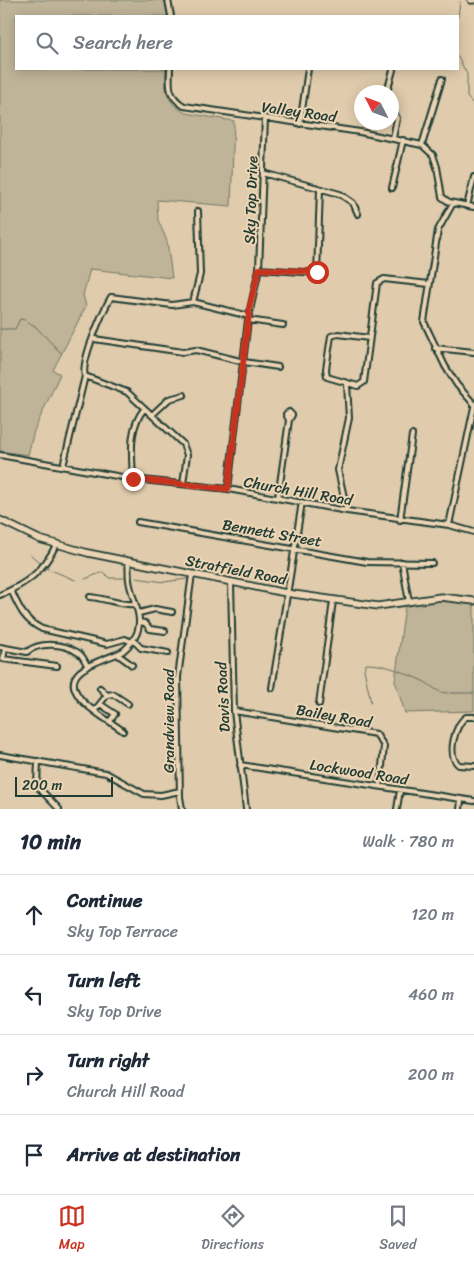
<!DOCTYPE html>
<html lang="en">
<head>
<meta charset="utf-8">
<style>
  body { margin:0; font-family:Sriracha,sans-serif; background:#f2f2f3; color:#1f2937 }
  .compass { position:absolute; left:354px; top:85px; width:45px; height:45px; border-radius:50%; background:#fff; box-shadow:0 2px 12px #0003; rotate:312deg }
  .scale { position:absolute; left:15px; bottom:12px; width:98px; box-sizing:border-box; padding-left:5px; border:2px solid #1f3d34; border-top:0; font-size:14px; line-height:18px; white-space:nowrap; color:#1f3d34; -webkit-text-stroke:4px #ecd4b4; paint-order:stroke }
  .stop { position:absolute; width:15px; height:15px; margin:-11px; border:4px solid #c8321e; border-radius:50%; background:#fff }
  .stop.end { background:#c8321e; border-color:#fff; box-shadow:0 1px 5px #0008 }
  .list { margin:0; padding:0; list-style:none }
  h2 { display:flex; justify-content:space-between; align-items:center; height:65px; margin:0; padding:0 20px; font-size:21px }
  h2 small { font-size:16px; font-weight:400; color:#747a83 }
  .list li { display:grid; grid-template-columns:32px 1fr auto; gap:15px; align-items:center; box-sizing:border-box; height:80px; padding:0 20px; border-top:1px solid #e0e1e3 }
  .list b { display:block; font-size:19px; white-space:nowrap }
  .list p { margin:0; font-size:16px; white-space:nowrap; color:#747a83 }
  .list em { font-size:16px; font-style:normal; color:#747a83 }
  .icon { flex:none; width:28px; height:28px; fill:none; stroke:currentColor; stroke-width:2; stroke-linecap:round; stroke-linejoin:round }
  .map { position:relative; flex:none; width:474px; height:809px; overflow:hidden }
  .search { position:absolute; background:#fff; box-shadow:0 2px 12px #0003; left:15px; right:15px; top:15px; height:55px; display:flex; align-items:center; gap:12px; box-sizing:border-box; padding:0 18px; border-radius:0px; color:#747a83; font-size:19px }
  .sheet { height:385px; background:#fff }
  nav { display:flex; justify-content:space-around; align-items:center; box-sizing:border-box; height:70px; border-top:1px solid #e0e1e3; background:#fff; font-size:14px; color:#747a83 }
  nav a { display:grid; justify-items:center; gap:2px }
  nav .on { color:#c8321e }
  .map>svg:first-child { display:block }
  .green { fill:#bfb398; stroke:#6f7866 }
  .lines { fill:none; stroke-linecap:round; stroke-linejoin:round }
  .stream { stroke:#636f5f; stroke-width:1 }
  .street-casing { stroke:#1f3d34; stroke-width:8 }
  .secondary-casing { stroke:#1f3d34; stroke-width:9 }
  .street { stroke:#ecd4b4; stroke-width:4 }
  .secondary { stroke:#ecd4b4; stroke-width:5.5 }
  .route { stroke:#c8321e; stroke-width:6 }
  .labels { text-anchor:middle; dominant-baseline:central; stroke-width:4; stroke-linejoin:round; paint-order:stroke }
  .street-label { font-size:15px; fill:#1f3d34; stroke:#ecd4b4 }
</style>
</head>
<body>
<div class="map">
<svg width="474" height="809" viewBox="0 0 474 809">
  <rect width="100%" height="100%" fill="#e0cbac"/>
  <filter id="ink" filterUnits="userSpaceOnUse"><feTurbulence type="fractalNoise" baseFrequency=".02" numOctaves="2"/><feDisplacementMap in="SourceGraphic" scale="10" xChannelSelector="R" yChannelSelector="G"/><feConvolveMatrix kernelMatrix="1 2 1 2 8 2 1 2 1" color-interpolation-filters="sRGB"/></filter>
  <g filter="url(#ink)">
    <path class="green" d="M0 0H165L168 16H16V69H166C165 90 165 103 186 113L234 121 231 206 157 200 158 220 167 241 172 278 90 269 83 295 86 306 53 370 60 374 34 431 28 455 0 451Z
      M443 599 474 603V711L405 713 395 681 405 605Z"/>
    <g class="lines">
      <path class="stream" d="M458 17 460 2
        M458 57 467 74V97L474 105
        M27 322 35 326 62 354
        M0 329H15L20 319 25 320
        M31 555 40 563
        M46 568 75 580
        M136 578 164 582 187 579
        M85 579 103 572 109 578H125
        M451 693H474
        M371 703 364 669 366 664C388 664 404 673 423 681 433 686 436 693 448 693"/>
      <g class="street-casing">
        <path id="street" d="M168 0 171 16
          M170 69C169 87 168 96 184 106L360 132 422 145 433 155 437 167 442 197 449 202 474 207
          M387 92 393 70
          M392 109 397 118 393 138
          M300 124 308 69
          M422 145 442 79
          M263 173 340 194 353 203 358 214
          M392 188 403 140
          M453 203 438 230 424 322 445 366 457 385 474 404
          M467 206 474 177
          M259 269 317 273 320 190
          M193 302 200 274 198 211
          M248 320 283 325
          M369 338 338 334 331 336 326 369 327 377 358 386 364 382 377 283 384 279 429 284
          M94 339 183 352 196 350 244 362 278 367
          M435 348 474 352
          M85 376 127 392 183 444 187 455 183 484
          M152 415 169 399 184 395
          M0 455 133 479 228 489 347 511 449 525 474 532
          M63 466 85 376C80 362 103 311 111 297L172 305 193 302 249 316
          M133 479C132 454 128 429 144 409
          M228 489 248 320 259 269 265 118
          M278 498 289 420 286 414 289 412 292 415 289 420
          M347 511 338 470 349 418 347 384
          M400 520 412 435
          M138 522 367 562 432 563
          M449 525 474 407
          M402 562 409 602
          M231 583 234 711 246 809
          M11 590C19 608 24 620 42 629L107 644 125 639 132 642
          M0 595C26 584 43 572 56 545
          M90 597C104 598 123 606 135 604
          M139 613 155 609 172 612
          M139 622 145 623 150 629 165 631
          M133 640 141 648 168 653
          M0 647 27 652C39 642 63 643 77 652 83 655 84 660 87 665
          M5 649 3 659 57 666
          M117 654 132 665
          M100 688 107 695
          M272 688 302 502
          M100 704 115 714 110 721
          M319 704 333 601
          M95 710 107 695 113 694 128 704
          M234 711 376 734 384 746 380 786
          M474 717H466C455 724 446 756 459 765L474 766
          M123 731C110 721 90 711 80 698 56 668 108 660 123 651 129 646 134 640 137 633 144 615 131 598 129 580 128 574 129 567 128 561
          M0 755 106 773 144 794 161 795 180 791
          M38 761 37 786 59 809
          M240 765 474 801
          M182 809 180 797 178 677 192 574
          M397 809 400 790
          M460 809 461 800"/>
      </g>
      <g class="secondary-casing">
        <path id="secondary" d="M471 0H474
          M0 520 39 539 88 553 286 593 378 606 441 597 474 601"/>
      </g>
      <use href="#street" class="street"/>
      <use href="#secondary" class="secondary"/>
    </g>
  </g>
  <g class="lines" filter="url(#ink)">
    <path class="route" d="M133 479 228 489 250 305 259 269 317 272"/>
  </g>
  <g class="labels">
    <g class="street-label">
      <text transform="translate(299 112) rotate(8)">Valley Road</text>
      <text transform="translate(251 200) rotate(-88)">Sky Top Drive</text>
      <text transform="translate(298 491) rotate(10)">Church Hill Road</text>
      <text transform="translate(272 533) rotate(10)">Bennett Street</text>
      <text transform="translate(236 570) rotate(11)">Stratfield Road</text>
      <text transform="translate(223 697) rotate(-93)">Davis Road</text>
      <text transform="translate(334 716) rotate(10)">Bailey Road</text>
      <text transform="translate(169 721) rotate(-90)">Grandview Road</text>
      <text transform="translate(359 772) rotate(9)">Lockwood Road</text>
    </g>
  </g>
</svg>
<svg class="compass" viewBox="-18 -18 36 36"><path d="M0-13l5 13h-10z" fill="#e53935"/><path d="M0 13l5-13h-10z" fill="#747a83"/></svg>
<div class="scale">200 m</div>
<div class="stop" style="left:317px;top:272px"></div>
<div class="stop end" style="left:133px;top:479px"></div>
<div class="search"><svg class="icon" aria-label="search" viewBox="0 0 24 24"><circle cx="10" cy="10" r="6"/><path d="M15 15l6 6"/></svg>Search here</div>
</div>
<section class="sheet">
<h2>10 min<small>Walk · 780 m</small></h2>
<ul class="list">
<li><svg class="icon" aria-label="ahead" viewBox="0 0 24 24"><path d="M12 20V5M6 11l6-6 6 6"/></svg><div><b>Continue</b><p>Sky Top Terrace</p></div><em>120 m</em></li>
<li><svg class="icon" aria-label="left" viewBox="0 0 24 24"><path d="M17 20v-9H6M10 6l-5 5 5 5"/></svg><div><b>Turn left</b><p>Sky Top Drive</p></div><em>460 m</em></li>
<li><svg class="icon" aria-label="right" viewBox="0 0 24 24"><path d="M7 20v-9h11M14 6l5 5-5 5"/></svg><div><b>Turn right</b><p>Church Hill Road</p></div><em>200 m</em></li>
<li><svg class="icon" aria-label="arrive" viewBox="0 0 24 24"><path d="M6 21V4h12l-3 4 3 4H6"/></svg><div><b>Arrive at destination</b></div></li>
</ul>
</section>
<nav>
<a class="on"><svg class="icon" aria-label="map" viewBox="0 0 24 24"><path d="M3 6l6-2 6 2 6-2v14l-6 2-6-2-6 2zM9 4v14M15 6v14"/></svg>Map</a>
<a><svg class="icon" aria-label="directions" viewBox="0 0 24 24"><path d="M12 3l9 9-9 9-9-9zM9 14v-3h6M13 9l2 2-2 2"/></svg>Directions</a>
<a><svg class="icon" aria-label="saved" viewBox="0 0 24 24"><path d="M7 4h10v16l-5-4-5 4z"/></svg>Saved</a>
</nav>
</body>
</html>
